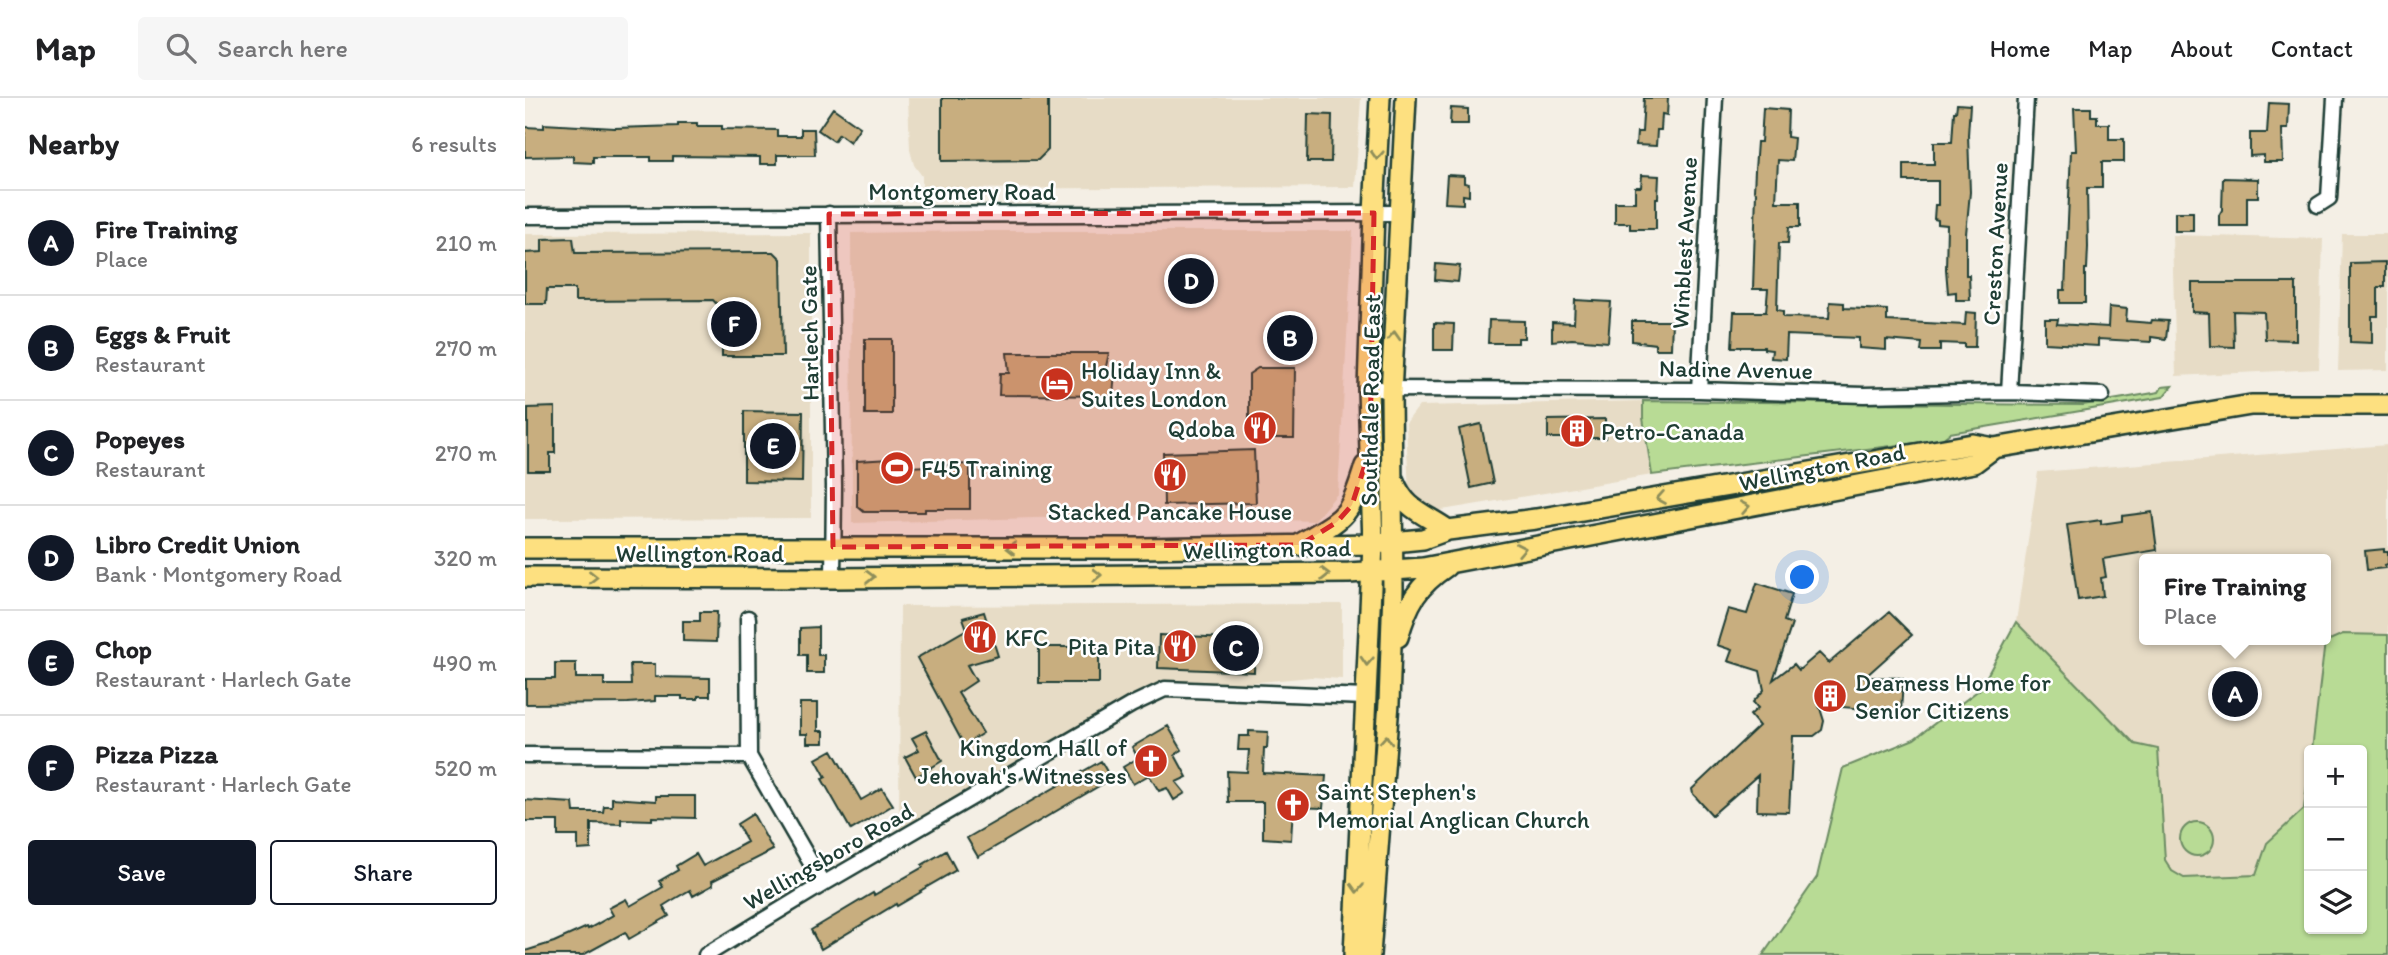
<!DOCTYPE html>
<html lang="en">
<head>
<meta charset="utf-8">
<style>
  body { margin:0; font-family:Itim,sans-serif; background:#f6f6f6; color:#202124 }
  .controls { position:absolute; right:21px; bottom:21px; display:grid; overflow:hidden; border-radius:7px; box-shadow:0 2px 5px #0004 }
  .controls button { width:63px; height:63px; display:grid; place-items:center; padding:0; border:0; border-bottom:2px solid #e0e0e0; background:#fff; color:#202124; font:35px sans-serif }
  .you { position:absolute; left:1278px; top:480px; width:24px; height:24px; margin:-18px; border:5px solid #fff; border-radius:50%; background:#1a73e8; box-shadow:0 0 0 10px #1a73e833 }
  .badge { display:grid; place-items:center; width:46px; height:46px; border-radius:50%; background:#111827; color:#fff; font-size:23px; font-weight:700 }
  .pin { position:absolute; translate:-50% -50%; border:4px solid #fff; box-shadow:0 2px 7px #0006 }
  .popup { position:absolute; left:1614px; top:456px; width:192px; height:91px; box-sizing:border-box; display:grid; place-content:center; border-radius:7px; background:#fff; filter:drop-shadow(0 2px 5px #0005); font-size:23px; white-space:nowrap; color:#757577 }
  .popup b { font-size:26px; color:#202124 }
  .popup::after { content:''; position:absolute; left:50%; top:100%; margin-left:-14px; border:14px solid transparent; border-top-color:#fff }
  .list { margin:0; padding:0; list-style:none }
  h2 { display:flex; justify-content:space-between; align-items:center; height:91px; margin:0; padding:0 28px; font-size:30px }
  h2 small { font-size:23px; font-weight:400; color:#757577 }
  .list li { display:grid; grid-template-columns:46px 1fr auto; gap:21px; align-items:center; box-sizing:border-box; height:105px; padding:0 28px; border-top:2px solid #e0e0e0 }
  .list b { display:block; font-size:26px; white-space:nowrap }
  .list p { margin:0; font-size:23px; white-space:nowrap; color:#757577 }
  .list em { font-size:23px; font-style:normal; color:#757577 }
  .actions { display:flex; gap:14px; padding:21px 28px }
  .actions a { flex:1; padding:16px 0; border:2px solid #111827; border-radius:7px; text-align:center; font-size:24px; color:#111827 }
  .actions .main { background:#111827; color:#fff }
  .icon { flex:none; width:38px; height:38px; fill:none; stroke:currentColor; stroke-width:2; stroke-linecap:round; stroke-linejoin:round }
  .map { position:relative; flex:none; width:1863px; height:857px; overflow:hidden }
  header { display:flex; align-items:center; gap:42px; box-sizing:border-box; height:98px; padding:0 35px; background:#fff; border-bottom:2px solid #e0e0e0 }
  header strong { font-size:33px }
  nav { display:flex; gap:38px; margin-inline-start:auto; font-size:24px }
  .search { width:490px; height:63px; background:#f6f6f6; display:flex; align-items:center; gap:18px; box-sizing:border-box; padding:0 24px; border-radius:7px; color:#757577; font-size:26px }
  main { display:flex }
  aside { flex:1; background:#fff }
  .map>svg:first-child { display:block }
  .built { fill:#e7dcc6; fill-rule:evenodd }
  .green { fill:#b8db95; stroke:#6c8c64; stroke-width:2 }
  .building { fill:#c8ae7f; stroke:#1f3d34; stroke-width:2 }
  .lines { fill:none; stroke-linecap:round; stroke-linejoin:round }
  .minor-casing { stroke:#1f3d34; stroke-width:19 }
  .major-casing { stroke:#1f3d34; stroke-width:24 }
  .minor { stroke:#fff; stroke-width:14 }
  .major { stroke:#fde080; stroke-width:19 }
  .oneway { stroke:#8e8e5a }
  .marked { fill:#d62828; fill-opacity:0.2; stroke:#d62828; stroke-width:5; stroke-dasharray:14 9; stroke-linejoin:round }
  .labels { text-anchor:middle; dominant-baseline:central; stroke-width:5; stroke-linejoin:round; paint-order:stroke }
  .street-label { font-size:24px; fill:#1f3d34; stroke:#fff }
  .poi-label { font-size:24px; fill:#1f3d34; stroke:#fff; text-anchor:start }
</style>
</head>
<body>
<header>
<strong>Map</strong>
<div class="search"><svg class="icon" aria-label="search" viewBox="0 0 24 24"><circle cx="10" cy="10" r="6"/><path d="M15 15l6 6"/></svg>Search here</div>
<nav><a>Home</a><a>Map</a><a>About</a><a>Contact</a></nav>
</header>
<main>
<aside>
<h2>Nearby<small>6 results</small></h2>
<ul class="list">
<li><span class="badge">A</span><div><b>Fire Training</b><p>Place</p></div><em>210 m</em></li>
<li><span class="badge">B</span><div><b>Eggs &amp; Fruit</b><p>Restaurant</p></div><em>270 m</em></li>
<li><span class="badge">C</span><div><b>Popeyes</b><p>Restaurant</p></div><em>270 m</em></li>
<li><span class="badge">D</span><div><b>Libro Credit Union</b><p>Bank · Montgomery Road</p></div><em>320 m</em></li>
<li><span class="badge">E</span><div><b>Chop</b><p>Restaurant · Harlech Gate</p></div><em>490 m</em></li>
<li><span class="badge">F</span><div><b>Pizza Pizza</b><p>Restaurant · Harlech Gate</p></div><em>520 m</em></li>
</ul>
<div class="actions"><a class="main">Save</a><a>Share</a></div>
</aside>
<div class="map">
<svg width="1863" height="857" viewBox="0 0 1863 857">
  <rect width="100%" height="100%" fill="#f4efe5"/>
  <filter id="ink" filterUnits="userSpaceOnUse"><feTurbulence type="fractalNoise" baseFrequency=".0143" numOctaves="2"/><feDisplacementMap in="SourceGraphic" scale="14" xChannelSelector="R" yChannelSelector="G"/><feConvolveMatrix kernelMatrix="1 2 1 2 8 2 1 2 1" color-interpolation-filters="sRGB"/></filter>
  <g filter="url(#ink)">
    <path class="built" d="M383 0H836L830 89 397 91V78L389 67 385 52Z
      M453 133H828L813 395 789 423 618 417 327 425 326 135Z
      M286 135V420L0 421V136Z
      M1817 136H1863V272L1813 273Z
      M1647 137 1798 141 1794 271 1651 278Z
      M1118 303V320L1127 377 905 414 884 397 881 325 894 308Z
      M1863 347V537L1818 536 1800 544 1787 652H1784L1779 711 1742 745 1731 777 1659 780 1647 773 1640 762 1633 651 1610 646 1491 524 1513 374ZM1619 461H1801V542H1619Z
      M817 506V581L786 579 607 596 374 734 375 508Z"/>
    <path class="green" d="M1647 288 1638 299 1425 335 1416 342 1127 377 1118 320V303L1558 307 1634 294 1637 289Z
      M1491 524 1610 646 1633 651 1640 762 1647 773 1659 780 1731 777 1742 745 1779 711 1784 671V831H1837V652H1787L1800 544 1818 536 1863 537V857H1238L1292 779 1318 670 1389 641 1455 591Z
      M1655 741a17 17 0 1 1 34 0a17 17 0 1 1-34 0Z"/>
    <path class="building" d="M417 0H523V52L513 62 417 63Z
      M1119 0H1143L1142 17 1137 16 1136 32H1132L1131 48 1111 47 1112 34H1117Z
      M1744 5 1764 6 1763 31H1757L1758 64H1739V57L1725 58V35H1742Z
      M1432 6 1445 7 1443 37 1445 94 1441 136V177H1444L1445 202H1431V194L1423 195 1421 171 1422 127 1413 126V122L1409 121 1410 107H1413V83H1379V66H1409V44H1427L1429 14H1431Z
      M308 10 335 29 325 44 314 36 309 43 293 32Z
      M926 10 943 11V26H925Z
      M1238 10 1263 12 1262 39 1269 40 1267 63 1253 62 1251 104H1275V129H1264L1263 145H1254L1252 212 1258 213V219L1304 220 1305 204 1319 205V210L1362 212V223L1440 227 1441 214 1451 215 1450 249H1439V246L1415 245V253H1396L1397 245 1361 242V252L1334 250V240L1262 237 1261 261 1246 260 1247 252 1239 251V249H1207L1209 214H1241L1243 191H1228L1231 94 1229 93 1230 72 1232 44H1236Z
      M1549 10H1566V18H1572V26H1584V41H1599V64H1577V90H1562L1563 149 1562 171H1560V205H1535V192H1540L1546 53H1551Z
      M783 16 807 17 806 64H782Z
      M153 25H172V28H197V31L252 32V38H276V31H289L290 57H252V66H235V59L147 58V63H126V59H68V65L48 64V58L0 59V29L19 30V26L90 30 153 28Z
      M922 77 939 78V85L944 86V98L938 97V106L920 105Z
      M1117 77 1134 78 1133 100H1131V131H1105V125H1090V104H1110V89H1116Z
      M1698 80 1733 81V99H1722V128H1694V117L1697 112Z
      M1650 114H1668V133H1650Z
      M48 140 50 155 249 154 256 161 258 258H197V212L188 202 50 203V191H22L21 206H0V155L17 154V141Z
      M1860 164V189H1853V218H1847V245L1825 244V165Z
      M911 166 935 168 933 184 910 182Z
      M1667 185H1771V242L1740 241 1739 214 1708 213 1709 249 1685 248 1684 215 1667 214Z
      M1050 202 1086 204 1083 244 1047 241 1027 243V224L1049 225Z
      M1584 209 1602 211 1601 223 1626 225 1627 222 1643 223 1641 241 1626 239V244L1573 241V248L1520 245V221H1533L1532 226 1583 229Z
      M964 222 999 223V240H993V245H963Z
      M1107 223H1147L1146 251H1130V246L1107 243Z
      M909 225 929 226 928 252H909Z
      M340 241H367V316H340Z
      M482 255H584L580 273H590L588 298 474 297 475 275H484Z
      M733 270H770L769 340H724V276Z
      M30 309V355H25V373H3V310Z
      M219 313 278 314 277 384 219 383Z
      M1080 321V340H1023V322Z
      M956 326 968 385 946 390 934 331Z
      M729 352 731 405 639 407 638 355Z
      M382 360 383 369 445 366V411H400V414H339L332 408V363Z
      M1627 414 1632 452 1578 461 1581 479 1576 480 1578 498 1553 502 1542 427 1576 422V426L1597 423V418Z
      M1859 451V454H1863V466L1860 467 1861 470 1842 472 1840 453Z
      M1232 485 1267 496 1259 523 1267 526 1248 582 1269 566 1274 572 1294 555 1304 565 1364 514 1387 537 1340 579 1378 580 1376 614 1294 607 1299 623 1297 632 1289 638H1268L1264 714 1232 713 1233 677 1187 717 1168 696 1167 691 1234 628 1225 617 1233 610 1228 604 1239 592 1235 573 1203 563 1207 552 1192 547 1203 511 1222 516Z
      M175 514H192L191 544 158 543V523H175Z
      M459 514 473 558 442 567 451 583 433 595 458 635 439 647 392 560 442 531 438 520Z
      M293 529V557H299V575H282V557H275V530Z
      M634 537 730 541 729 574 633 570Z
      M514 549H574V585H514Z
      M30 565H51V580H79V587H106L105 566H130V579L185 580V598H173V601H157V598H130V603L103 605 1 606V581H30Z
      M1688 581 1711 582V591H1727V605H1704V599H1693V592H1688Z
      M275 605H293V633H299V645H282V636H275Z
      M643 628 657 652 650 657 662 679 651 684 660 695 649 702 642 690 634 693 624 677 608 686 598 669 613 660 607 649Z
      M401 633 417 663 391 679 380 659 394 652 387 640Z
      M724 633 743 634 742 650H739L738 675 801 678 798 710 768 709 766 742 738 740V704H703L702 673 722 674 724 652H713L714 638H724Z
      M307 652 336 702 357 690 368 707 326 732 297 681 301 679 291 661Z
      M576 663 586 681 453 759 442 740Z
      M131 698H170V720L127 719V722L96 721V726L66 725V751L53 752V738H33V723H0V702L48 705 49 714H78L79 708H87V700L131 703Z
      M228 716 248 752 187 783 188 787 168 798 165 792 146 803 138 808 144 818 104 841 100 834 58 857H0V853L29 844 62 829 63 831 88 817 84 810 101 801 105 808 138 789 134 783 153 772 151 768 171 756 178 768 222 744 212 726Z
      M421 753 431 772 395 793 396 794 372 808 371 806 296 851 286 832 348 795 349 797 398 769 397 767Z"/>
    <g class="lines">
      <g class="minor-casing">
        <path id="minor" d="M1793 107 1804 100 1810 0
          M304 116 309 388 308 480
          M0 118 875 115
          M843 291 1174 292 1339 297 1484 294 1577 297
          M1174 292 1190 0
          M1484 294 1501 0
          M223 520 224 658 298 786
          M0 657 224 658
          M181 857 298 786 606 607 640 591 840 599"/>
      </g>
      <g class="major-casing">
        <path id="major" d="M869 383C880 412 899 415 923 432
          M775 446C821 418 824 421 840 368
          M0 450H616L848 446 898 441 923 432 1011 421 1448 346 1469 350 1726 307H1863
          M0 479 308 480 824 475 868 472 898 470 1449 365 1469 350
          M873 539C883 505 892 488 922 468
          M829 857 848 446 843 291 849 115 855 0
          M845 857 864 605 868 491 866 296 881 0"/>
      </g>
      <use href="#minor" class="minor"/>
      <use href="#major" class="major"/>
    </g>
    <defs><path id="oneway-chevron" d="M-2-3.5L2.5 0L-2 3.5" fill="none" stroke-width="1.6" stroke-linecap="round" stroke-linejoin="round" transform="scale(1.75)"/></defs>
    <g class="oneway">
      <use href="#oneway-chevron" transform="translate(852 57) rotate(93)"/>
      <use href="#oneway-chevron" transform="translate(869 238) rotate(-87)"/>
      <use href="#oneway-chevron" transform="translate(1136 400) rotate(170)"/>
      <use href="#oneway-chevron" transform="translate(1220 409) rotate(-11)"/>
      <use href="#oneway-chevron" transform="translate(486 450) rotate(180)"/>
      <use href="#oneway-chevron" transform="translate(996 451) rotate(-11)"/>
      <use href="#oneway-chevron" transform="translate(800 476) rotate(-1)"/>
      <use href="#oneway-chevron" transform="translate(572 477)"/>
      <use href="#oneway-chevron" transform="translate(68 479)"/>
      <use href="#oneway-chevron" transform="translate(345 479) rotate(-1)"/>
      <use href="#oneway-chevron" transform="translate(842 563) rotate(93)"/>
      <use href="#oneway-chevron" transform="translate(861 642) rotate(-86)"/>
      <use href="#oneway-chevron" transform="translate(832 790) rotate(93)"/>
    </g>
  </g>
  <path class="marked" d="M849 115 845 351 827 407 812 424 775 447 308 449 304 116Z"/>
  <defs>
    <g id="hotel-disc" transform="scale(1.75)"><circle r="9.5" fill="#c8321e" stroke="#fff"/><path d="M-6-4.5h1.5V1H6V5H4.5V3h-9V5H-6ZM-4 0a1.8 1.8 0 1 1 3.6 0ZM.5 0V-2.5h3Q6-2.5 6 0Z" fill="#fff"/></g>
    <g id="restaurant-disc" transform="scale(1.75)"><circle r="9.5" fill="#c8321e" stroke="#fff"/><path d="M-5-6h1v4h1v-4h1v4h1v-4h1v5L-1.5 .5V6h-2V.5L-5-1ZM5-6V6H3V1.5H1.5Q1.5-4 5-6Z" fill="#fff"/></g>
    <g id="building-disc" transform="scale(1.75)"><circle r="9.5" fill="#c8321e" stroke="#fff"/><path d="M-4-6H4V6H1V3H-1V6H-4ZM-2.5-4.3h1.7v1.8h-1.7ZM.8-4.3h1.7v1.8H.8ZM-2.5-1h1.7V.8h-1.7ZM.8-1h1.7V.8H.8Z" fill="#fff"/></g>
    <g id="stadium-disc" transform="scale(1.75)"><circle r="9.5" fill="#c8321e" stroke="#fff"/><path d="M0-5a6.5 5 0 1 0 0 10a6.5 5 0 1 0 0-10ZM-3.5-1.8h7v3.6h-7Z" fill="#fff"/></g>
    <g id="church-disc" transform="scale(1.75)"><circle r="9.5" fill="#c8321e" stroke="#fff"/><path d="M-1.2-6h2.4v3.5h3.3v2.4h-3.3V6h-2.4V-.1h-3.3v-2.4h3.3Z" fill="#fff"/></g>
  </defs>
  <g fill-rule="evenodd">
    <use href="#hotel-disc" x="532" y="286"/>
    <use href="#restaurant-disc" x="735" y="330"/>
    <use href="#building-disc" x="1052" y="333"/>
    <use href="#stadium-disc" x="372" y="370"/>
    <use href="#restaurant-disc" x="645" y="377"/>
    <use href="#restaurant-disc" x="455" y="539"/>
    <use href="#restaurant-disc" x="655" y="548"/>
    <use href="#building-disc" x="1305" y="598"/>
    <use href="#church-disc" x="626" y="663"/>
    <use href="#church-disc" x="768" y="707"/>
  </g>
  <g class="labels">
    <g class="street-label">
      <text x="437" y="93">Montgomery Road</text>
      <text transform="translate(1159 145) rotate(-87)">Winblest Avenue</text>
      <text transform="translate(1470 146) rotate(-87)">Creston Avenue</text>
      <text transform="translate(284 235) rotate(-91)">Harlech Gate</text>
      <text transform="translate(1211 271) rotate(1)">Nadine Avenue</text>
      <text transform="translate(845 302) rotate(-89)">Southdale Road East</text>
      <text transform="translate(1297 369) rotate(-11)">Wellington Road</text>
      <text transform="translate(742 451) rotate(-1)">Wellington Road</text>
      <text x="175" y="455">Wellington Road</text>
      <text transform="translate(303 758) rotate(-30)">Wellingsboro Road</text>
    </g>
    <g class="poi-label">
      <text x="556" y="272">Holiday Inn &amp;<tspan x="556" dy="28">Suites London</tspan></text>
      <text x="710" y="330" text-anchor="end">Qdoba</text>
      <text x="1076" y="333">Petro-Canada</text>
      <text x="396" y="370">F45 Training</text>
      <text x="645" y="413" text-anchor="middle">Stacked Pancake House</text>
      <text x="480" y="539">KFC</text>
      <text x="630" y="548" text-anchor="end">Pita Pita</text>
      <text x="1330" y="584">Dearness Home for<tspan x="1330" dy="28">Senior Citizens</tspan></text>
      <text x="602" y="649" text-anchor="end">Kingdom Hall of<tspan x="602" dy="28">Jehovah's Witnesses</tspan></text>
      <text x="792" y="693">Saint Stephen's<tspan x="792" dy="28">Memorial Anglican Church</tspan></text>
    </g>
  </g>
</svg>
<div class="controls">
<button>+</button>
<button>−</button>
<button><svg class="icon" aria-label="layers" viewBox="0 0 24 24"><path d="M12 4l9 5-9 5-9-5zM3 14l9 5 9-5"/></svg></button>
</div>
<div class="you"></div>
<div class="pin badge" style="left:1710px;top:596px">A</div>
<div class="popup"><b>Fire Training</b>Place</div>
<div class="pin badge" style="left:765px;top:240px">B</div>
<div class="pin badge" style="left:711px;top:550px">C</div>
<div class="pin badge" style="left:666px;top:183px">D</div>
<div class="pin badge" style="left:248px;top:348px">E</div>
<div class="pin badge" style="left:209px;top:226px">F</div>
</div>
</main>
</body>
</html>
